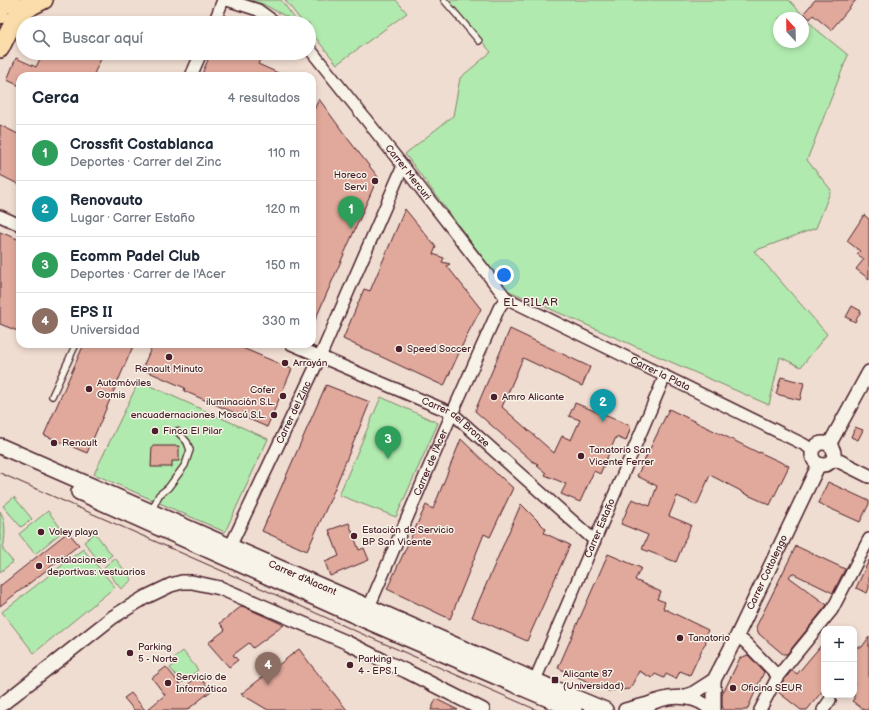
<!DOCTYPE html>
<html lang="es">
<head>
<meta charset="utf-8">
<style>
  body { margin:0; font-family:"Balsamiq Sans",sans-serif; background:#f6f6f7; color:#1f2937 }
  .controls { position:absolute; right:12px; bottom:12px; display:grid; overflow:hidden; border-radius:8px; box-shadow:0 2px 6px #0003 }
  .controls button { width:36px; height:36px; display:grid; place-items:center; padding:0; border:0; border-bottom:1px solid #e0e1e3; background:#fff; color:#1f2937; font:20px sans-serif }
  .compass { position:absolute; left:773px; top:12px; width:36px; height:36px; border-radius:50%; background:#fff; box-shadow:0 2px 6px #0003; rotate:338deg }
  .you { position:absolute; left:504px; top:275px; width:14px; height:14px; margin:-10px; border:3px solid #fff; border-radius:50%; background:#1a73e8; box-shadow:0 0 0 6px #1a73e833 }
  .badge { display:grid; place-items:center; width:26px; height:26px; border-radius:50%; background:#ea580c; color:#fff; font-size:13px; font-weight:700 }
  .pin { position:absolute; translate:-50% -33px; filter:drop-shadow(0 1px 2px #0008) }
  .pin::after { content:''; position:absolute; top:21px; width:14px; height:12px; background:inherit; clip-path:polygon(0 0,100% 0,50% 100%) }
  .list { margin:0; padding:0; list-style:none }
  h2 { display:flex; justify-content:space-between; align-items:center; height:52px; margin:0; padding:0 16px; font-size:17px }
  h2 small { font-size:13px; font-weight:400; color:#747a83 }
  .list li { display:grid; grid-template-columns:26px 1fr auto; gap:12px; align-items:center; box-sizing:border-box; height:56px; padding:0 16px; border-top:1px solid #e0e1e3 }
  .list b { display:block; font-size:15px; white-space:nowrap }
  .list p { margin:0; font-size:13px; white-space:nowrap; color:#747a83 }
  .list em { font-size:13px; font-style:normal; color:#747a83 }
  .icon { flex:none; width:22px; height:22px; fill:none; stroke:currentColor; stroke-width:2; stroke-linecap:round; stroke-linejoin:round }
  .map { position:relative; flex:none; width:869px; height:710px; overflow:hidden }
  .search { position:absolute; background:#fff; box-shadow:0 2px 6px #0003; left:16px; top:16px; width:300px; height:44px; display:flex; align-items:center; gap:10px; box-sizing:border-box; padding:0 14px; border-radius:22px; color:#747a83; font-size:15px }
  .panel { position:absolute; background:#fff; box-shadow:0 2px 6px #0003; left:16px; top:72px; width:300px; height:276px; border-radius:12px }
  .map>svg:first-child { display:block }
  .green { fill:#b1eaae; stroke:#7e846c; fill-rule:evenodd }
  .building { fill:#e1a99b; stroke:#4a1f2b }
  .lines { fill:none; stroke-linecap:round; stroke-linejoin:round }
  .service-casing { stroke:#4a1f2b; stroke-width:8 }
  .minor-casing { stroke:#4a1f2b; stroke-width:14 }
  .tertiary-casing { stroke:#4a1f2b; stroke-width:16 }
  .secondary-casing { stroke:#4a1f2b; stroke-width:18 }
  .primary-casing { stroke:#4a1f2b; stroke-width:20 }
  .service { stroke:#f7f3e8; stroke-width:5.5 }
  .minor { stroke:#f7f3e8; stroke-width:11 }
  .tertiary { stroke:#f7f3e8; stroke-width:13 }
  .secondary { stroke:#f7f3e8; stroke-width:15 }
  .primary { stroke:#fbddab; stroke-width:17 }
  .tram { stroke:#4a1f2b; stroke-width:1 }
  .poi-dot { fill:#4a1f2b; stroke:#f7f3e8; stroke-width:1.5 }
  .labels { text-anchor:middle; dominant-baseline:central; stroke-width:3; stroke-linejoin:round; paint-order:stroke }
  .street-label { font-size:10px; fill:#4a1f2b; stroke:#f7f3e8 }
  .poi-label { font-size:10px; fill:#4a1f2b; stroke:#f7f3e8; text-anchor:start }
  .neighbourhood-label { font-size:11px; letter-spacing:1px; fill:#4a1f2b; stroke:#f7f3e8 }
</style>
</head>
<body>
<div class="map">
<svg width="869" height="710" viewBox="0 0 869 710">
  <rect width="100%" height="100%" fill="#f0ddd1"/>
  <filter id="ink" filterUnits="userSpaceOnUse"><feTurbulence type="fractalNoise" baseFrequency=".025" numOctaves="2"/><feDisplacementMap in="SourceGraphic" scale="8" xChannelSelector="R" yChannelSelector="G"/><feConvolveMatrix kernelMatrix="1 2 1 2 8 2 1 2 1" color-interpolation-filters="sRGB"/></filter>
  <g filter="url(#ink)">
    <path class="green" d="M248 0H281L298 23 263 4Z
      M285 0H396L407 13 337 64 309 30V23H303Z
      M446 0H789L817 30 848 55 807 160 831 190 816 228 754 251 827 334 801 367 780 357 769 405 507 290 405 154 453 116 460 78 491 52ZM779 18H803V42H779Z
      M139 381 268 439 225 532 94 474Z
      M381 397 438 423 396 517 339 495Z
      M14 497 32 519 21 527 3 506Z
      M0 511C7 522 5 538 3 550L13 562 0 572Z
      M48 511 63 531 35 554 19 534Z
      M95 533 112 555 101 564 84 542Z
      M83 549 115 587 34 653 2 612Z
      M115 558 132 580 121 589 104 567Z
      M183 651 198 670 182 683 170 668 175 664 172 660Z"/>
    <path class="building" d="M815 0H856L831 30 813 15 810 19 804 13Z
      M43 53H89L101 59 93 76H20V86L7 80 16 58 36 67Z
      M211 53H263L258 64 285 76H201Z
      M319 99 348 139 378 177 312 327V114Z
      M0 125 20 135V185L0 175Z
      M405 209 436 247 433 254 444 258 442 262 450 264 447 266 481 309 468 333 444 386 343 339 364 289 370 291Z
      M864 215 869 219V279L856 269 864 259 857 254 860 251 847 241Z
      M0 232 20 240V332L0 324Z
      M852 306 861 311 855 322 846 317Z
      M510 329 590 367 582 386 523 358 502 407 554 453 562 436 571 440 580 420 569 416 575 403 631 426 626 441 616 437 600 474 594 471 580 502 561 494 566 484 545 475 546 473 537 466 538 464 532 461 475 411Z
      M84 344H134L87 453 44 435Z
      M153 344H233L292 369 267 427 184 391 185 388 142 369Z
      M781 377 804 383 800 400 776 394Z
      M326 385 370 402 330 500 307 551 262 531Z
      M669 409 733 440 759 453V452L789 466 770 505 741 492V491L710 475 697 505 677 496 669 516 691 525 676 562 642 549 648 535 621 524 632 499 650 506 657 486 637 476Z
      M855 427 863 430 858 440 851 437Z
      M461 439 501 478V477L513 488 490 537 484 534 450 619 387 589 426 505 433 509Z
      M152 446H179V461H172V467H151Z
      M828 482 869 501V504L860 522 818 503Z
      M521 504 546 529 544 533 570 545 527 641 472 617Z
      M349 523 359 550 364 548 369 560 330 576 325 562 339 556 329 530Z
      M68 532 79 545 0 606V586Z
      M796 546 845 569 833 593 792 573 789 577 827 605 787 654H783L759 634 756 627Z
      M608 554 641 568 635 580 661 592 657 599 665 602 663 608 708 630 705 637 706 643 704 645 690 675 680 671 676 679 666 674 664 678 655 674 652 678 639 671 630 689 608 691 558 668Z
      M869 560V588L867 593 856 588Z
      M242 606 284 625 253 648 249 643 233 655 238 660 229 667 208 643 225 630 220 623Z
      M869 637V708L867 710H864L852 701 854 699V647H862Z
      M824 642V689L807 710H801L778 692 783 681 792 670 797 674Z
      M299 649 311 665 347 710H268L241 694Z
      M748 655 764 672 747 710H724L722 706V695L740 658Z
      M166 667 183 688 199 676 211 691 187 710H147L165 695 152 678Z
      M131 693 145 710H134L124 698Z
      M436 699 458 710H431Z"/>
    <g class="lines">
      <g class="service-casing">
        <path id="service" d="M444 0 479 41
          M52 396 76 344
          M151 512 159 495 168 488 185 465 190 450 187 442 177 431"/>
      </g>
      <g class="minor-casing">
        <g id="minor">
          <path d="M227 0 258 10 276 23"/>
          <path d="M214 23 223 0"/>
          <path id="s1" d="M309 48 403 166 506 298 803 444 813 450"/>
          <path d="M191 76 201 53"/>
          <path d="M0 216 20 225"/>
          <path id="s2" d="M291 344 452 413 595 541"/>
          <path id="s3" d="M230 547 320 357 403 166"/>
          <path id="s4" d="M369 607 447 425 499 308 506 298"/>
          <path d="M737 636 746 643 778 676"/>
          <path id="s5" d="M535 680 665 376"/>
          <path d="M760 710 778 676 832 610 869 539"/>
          <path d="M823 710 830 700"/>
        </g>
      </g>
      <g class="tertiary-casing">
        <g id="tertiary">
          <circle cx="823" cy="454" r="11"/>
          <path d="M829 445 869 372"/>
          <path d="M833 458 869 476"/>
          <path d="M682 697 692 694 714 680"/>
          <path d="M0 706 113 617 144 598 171 585 182 582H192L220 588 346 642 386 662 406 671 483 710"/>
          <path d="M625 710 652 703"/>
          <path d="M644 710C646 708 648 705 651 703 653 702 657 701 660 700 676 695 698 696 711 710"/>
          <path id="s6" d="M714 710V680L737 636 819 464"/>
        </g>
      </g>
      <g class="secondary-casing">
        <g id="secondary">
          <path id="s7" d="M0 446 369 607 552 688 605 710"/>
          <path d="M79 492 367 621 574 710"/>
        </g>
      </g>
      <g class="primary-casing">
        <path id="primary" d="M4 0 9 3 17 7 32 6 44 0
          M0 13V15
          M0 49 15 19 32 6"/>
      </g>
      <use href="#service" class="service"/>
      <use href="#minor" class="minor"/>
      <use href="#tertiary" class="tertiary"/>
      <use href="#secondary" class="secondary"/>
      <use href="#primary" class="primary"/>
      <path class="tram" d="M0 473 254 585 360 633 537 710"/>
    </g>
  </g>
  <g class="poi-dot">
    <circle cx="375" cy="181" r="4"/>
    <circle cx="399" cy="349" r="4"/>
    <circle cx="169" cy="357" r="4"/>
    <circle cx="285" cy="363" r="4"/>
    <circle cx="89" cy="389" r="4"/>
    <circle cx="283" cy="396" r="4"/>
    <circle cx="494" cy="397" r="4"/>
    <circle cx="274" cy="415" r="4"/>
    <circle cx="155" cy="431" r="4"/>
    <circle cx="54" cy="443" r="4"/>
    <circle cx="581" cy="456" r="4"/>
    <circle cx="41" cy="532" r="4"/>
    <circle cx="354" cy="536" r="4"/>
    <circle cx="39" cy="566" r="4"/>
    <circle cx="680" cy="638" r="4"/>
    <circle cx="130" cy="653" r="4"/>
    <circle cx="350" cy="665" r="4"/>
    <rect x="551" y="676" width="8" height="8" rx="2"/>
    <circle cx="168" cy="683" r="4"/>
    <circle cx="733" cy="688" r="4"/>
  </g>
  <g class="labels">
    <g class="street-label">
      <text stroke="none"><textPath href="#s1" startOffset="159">Carrer Mercuri</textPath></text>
      <text stroke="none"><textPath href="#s1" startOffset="490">Carrer la Plata</textPath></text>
      <text stroke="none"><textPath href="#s3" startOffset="149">Carrer del Zinc</textPath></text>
      <text stroke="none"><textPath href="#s2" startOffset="183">Carrer del Bronze</textPath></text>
      <text stroke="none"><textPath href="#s4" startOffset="157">Carrer de l'Acer</textPath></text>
      <text stroke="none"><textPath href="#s5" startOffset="165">Carrer Estaño</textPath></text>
      <text stroke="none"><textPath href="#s6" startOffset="150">Carrer Cottolengo</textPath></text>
      <text stroke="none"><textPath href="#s7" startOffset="330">Carrer d'Alacant</textPath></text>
    </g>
    <g class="poi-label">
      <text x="367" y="175" text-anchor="end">Horeco<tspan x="367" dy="12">Servi</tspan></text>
      <text x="407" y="349">Speed Soccer</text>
      <text x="293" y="363">Arrayán</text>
      <text x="169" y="369" text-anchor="middle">Renault Minuto</text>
      <text x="97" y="383">Automóviles<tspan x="97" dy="12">Gomis</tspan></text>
      <text x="275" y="390" text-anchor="end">Cofer<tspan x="275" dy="12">iluminación S.L.</tspan></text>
      <text x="502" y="397">Amro Alicante</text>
      <text x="266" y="415" text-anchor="end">encuadernaciones Moscú S.L.</text>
      <text x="163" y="431">Finca El Pilar</text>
      <text x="62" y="443">Renault</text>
      <text x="589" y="450">Tanatorio San<tspan x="589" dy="12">Vicente Ferrer</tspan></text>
      <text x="362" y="530">Estación de Servicio<tspan x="362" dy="12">BP San Vicente</tspan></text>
      <text x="49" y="532">Voley playa</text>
      <text x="47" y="560">Instalaciones<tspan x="47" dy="12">deportivas: vestuarios</tspan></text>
      <text x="688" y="638">Tanatorio</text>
      <text x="138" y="647">Parking<tspan x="138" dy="12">5 - Norte</tspan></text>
      <text x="358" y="659">Parking<tspan x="358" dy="12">4 - EPS I</tspan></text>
      <text x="563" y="674">Alicante 87<tspan x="563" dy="12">(Universidad)</tspan></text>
      <text x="176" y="677">Servicio de<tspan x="176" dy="12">Informática</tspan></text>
      <text x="741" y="688">Oficina SEUR</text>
    </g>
    <g class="neighbourhood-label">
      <text x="531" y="302">EL PILAR</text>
    </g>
  </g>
</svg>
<div class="controls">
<button>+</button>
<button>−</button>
</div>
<svg class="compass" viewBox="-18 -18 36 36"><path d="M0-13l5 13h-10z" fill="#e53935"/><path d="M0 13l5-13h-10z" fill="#747a83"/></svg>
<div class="you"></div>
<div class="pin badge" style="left:351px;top:229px;background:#2e9e5b">1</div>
<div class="pin badge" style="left:603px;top:422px;background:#0f9aa8">2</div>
<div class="pin badge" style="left:388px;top:459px;background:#2e9e5b">3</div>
<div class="pin badge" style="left:268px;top:685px;background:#8d6e63">4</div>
<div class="search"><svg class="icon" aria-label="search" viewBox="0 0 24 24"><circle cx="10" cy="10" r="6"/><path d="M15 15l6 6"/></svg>Buscar aquí</div>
<section class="panel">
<h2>Cerca<small>4 resultados</small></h2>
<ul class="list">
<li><span class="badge" style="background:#2e9e5b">1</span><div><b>Crossfit Costablanca</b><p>Deportes · Carrer del Zinc</p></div><em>110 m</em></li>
<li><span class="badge" style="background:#0f9aa8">2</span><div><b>Renovauto</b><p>Lugar · Carrer Estaño</p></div><em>120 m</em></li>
<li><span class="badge" style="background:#2e9e5b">3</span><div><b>Ecomm Padel Club</b><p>Deportes · Carrer de l'Acer</p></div><em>150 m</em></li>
<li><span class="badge" style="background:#8d6e63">4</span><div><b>EPS II</b><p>Universidad</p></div><em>330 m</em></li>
</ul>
</section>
</div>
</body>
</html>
